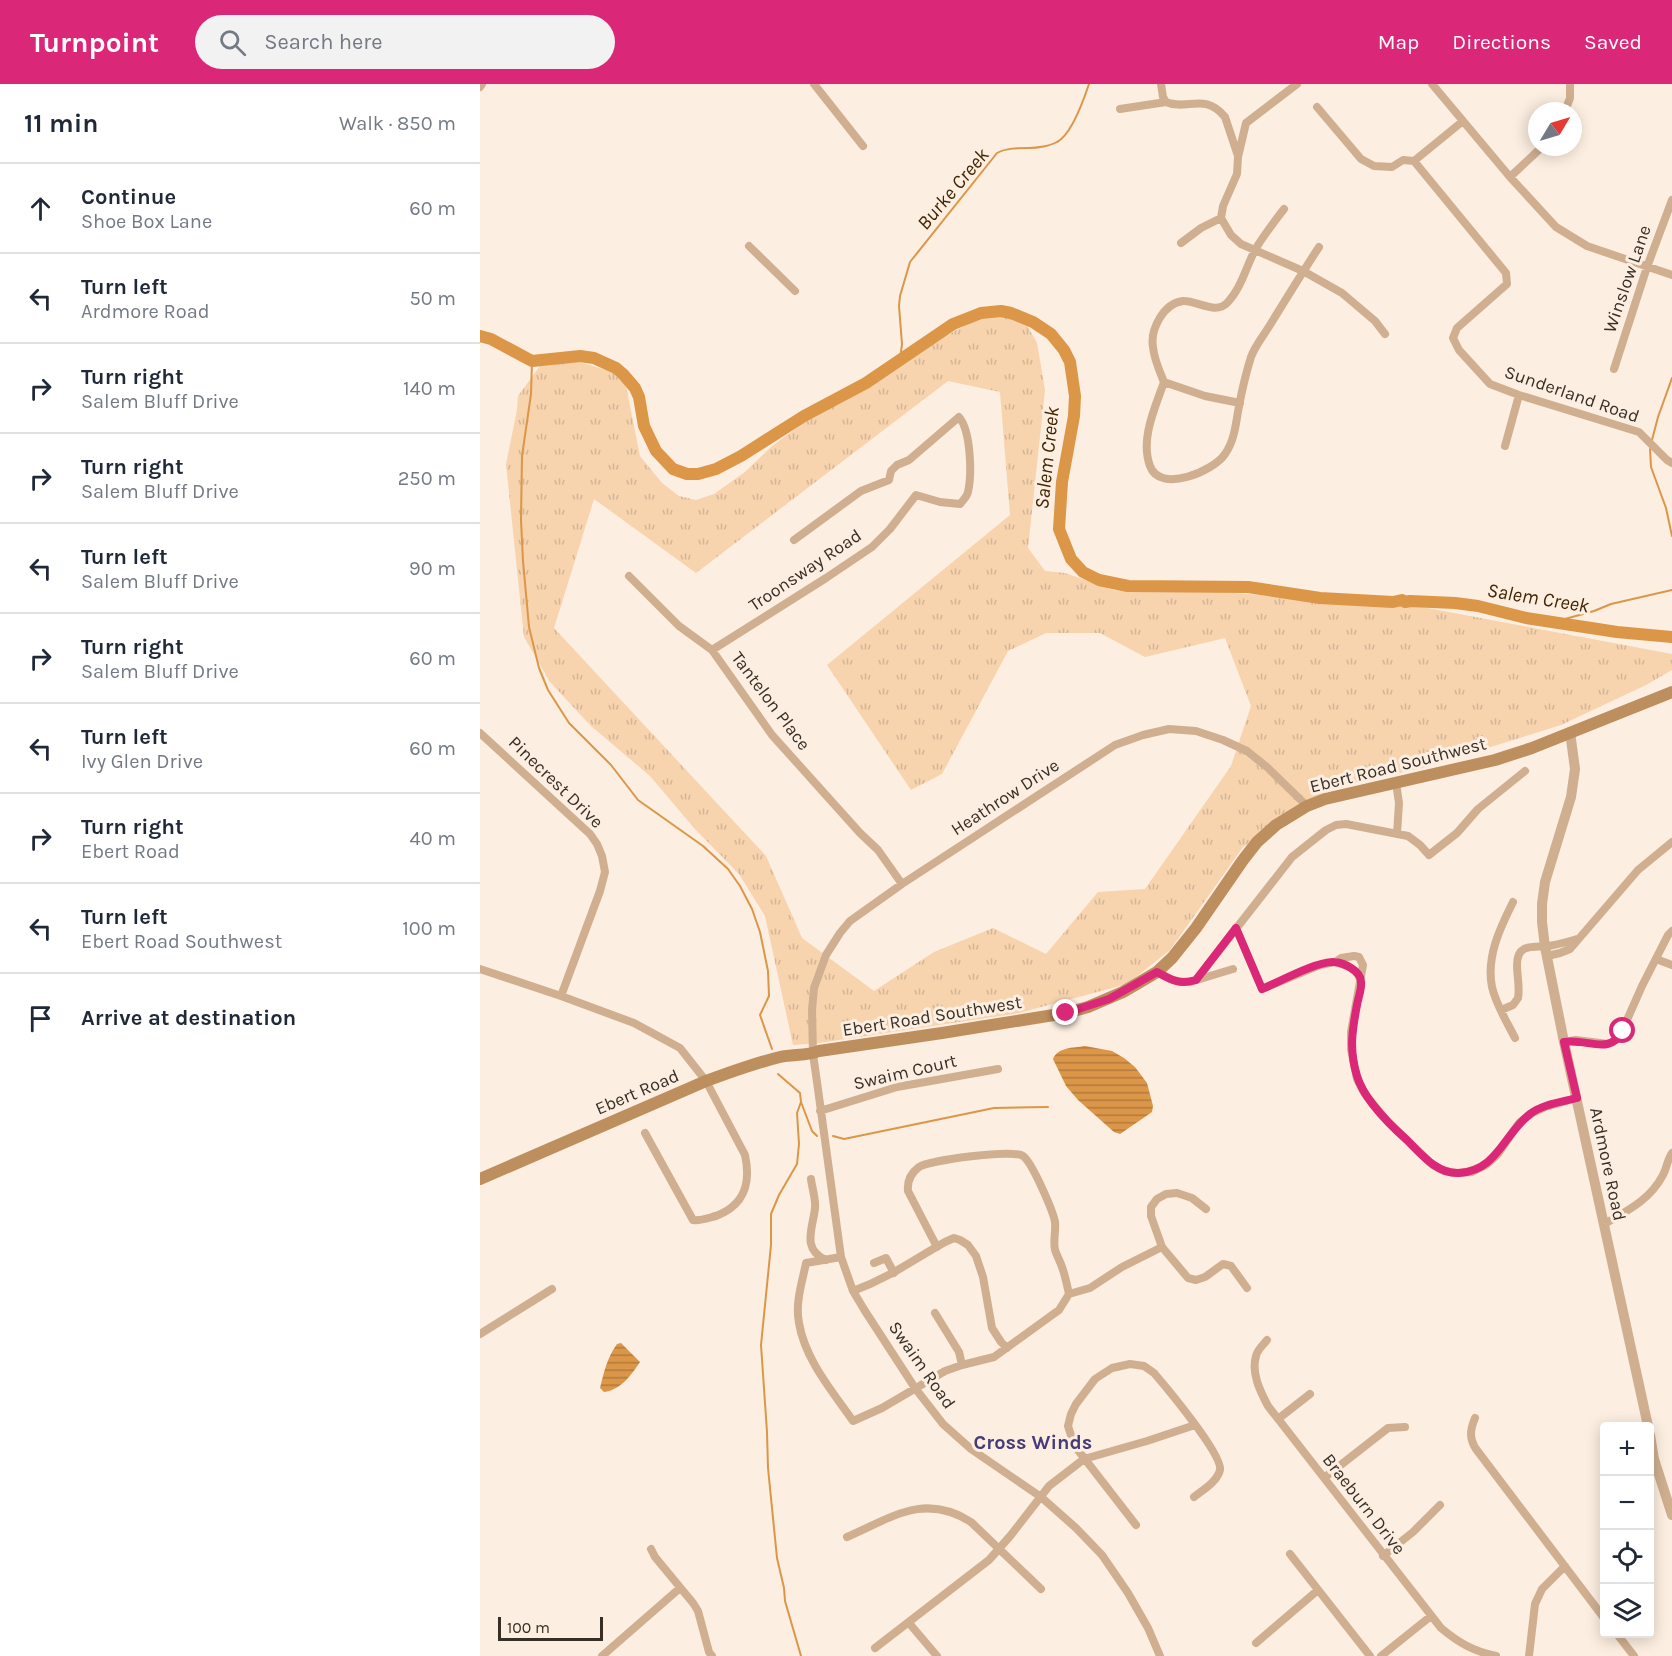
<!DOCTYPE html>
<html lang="en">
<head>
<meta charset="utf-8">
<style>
  body { margin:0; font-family:Karla,sans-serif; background:#f2f2f3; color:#1f2937 }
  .controls { position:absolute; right:18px; bottom:18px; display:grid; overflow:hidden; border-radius:6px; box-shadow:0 3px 15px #0003 }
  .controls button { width:54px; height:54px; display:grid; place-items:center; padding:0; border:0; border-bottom:2px solid #e0e1e3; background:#fff; color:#1f2937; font:30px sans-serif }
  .compass { position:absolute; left:1048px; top:18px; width:54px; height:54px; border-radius:50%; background:#fff; box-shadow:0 3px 15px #0003; rotate:52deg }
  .scale { position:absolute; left:18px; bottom:15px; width:105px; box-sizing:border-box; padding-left:6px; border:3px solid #372f26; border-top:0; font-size:16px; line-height:21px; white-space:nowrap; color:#372f26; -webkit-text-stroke:4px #fceee0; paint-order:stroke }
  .stop { position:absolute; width:18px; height:18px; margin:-14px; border:4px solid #db2777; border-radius:50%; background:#fff }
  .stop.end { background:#db2777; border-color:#fff; box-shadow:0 2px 6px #0008 }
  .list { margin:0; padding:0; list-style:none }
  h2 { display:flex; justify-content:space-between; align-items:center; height:78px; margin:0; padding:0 24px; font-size:26px }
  h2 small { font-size:20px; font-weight:400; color:#747a83 }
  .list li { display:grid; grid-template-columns:39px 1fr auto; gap:18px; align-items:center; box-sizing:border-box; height:90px; padding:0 24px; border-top:2px solid #e0e1e3 }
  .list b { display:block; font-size:22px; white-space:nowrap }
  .list p { margin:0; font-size:20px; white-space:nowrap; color:#747a83 }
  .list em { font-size:20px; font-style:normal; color:#747a83 }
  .icon { flex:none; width:33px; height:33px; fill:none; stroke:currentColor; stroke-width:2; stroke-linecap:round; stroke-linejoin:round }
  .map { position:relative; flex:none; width:1192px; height:1572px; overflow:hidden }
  header { display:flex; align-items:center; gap:36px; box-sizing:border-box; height:84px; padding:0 30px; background:#db2777; color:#fff }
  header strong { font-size:28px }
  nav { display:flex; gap:33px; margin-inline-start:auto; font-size:21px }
  .search { width:420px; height:54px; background:#f2f2f3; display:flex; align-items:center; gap:15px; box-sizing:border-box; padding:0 21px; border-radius:33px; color:#747a83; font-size:22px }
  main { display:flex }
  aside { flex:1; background:#fff }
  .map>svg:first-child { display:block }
  .grass { fill:url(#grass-tufts); fill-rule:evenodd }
  .water { fill:url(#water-rules) }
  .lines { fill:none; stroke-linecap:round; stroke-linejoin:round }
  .stream { stroke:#db9648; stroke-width:2 }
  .river { stroke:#db9648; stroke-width:12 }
  .minor { stroke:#cfaf90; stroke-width:8 }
  .tertiary { stroke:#cfaf90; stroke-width:10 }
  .secondary { stroke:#bd8e5e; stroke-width:12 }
  .route { stroke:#db2777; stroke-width:8 }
  .labels { text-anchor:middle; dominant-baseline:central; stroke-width:6; stroke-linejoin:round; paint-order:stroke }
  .street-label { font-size:18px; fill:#372f26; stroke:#fceee0 }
  .water-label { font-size:20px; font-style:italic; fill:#412603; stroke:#fceee0 }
  .neighbourhood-label { font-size:20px; font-weight:bold; fill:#453b78; stroke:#fceee0 }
</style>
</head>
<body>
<header>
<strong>Turnpoint</strong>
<div class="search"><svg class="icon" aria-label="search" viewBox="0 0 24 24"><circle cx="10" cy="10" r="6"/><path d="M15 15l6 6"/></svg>Search here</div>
<nav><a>Map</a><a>Directions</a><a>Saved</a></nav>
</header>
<main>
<aside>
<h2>11 min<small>Walk · 850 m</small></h2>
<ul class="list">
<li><svg class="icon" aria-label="ahead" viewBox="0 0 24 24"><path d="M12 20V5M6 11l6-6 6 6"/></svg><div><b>Continue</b><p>Shoe Box Lane</p></div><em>60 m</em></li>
<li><svg class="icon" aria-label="left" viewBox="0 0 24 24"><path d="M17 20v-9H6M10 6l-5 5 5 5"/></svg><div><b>Turn left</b><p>Ardmore Road</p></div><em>50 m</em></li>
<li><svg class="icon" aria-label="right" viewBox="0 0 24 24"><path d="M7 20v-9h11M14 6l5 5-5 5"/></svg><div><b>Turn right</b><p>Salem Bluff Drive</p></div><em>140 m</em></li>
<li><svg class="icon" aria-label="right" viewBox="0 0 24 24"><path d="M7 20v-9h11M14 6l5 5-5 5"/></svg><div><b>Turn right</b><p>Salem Bluff Drive</p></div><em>250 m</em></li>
<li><svg class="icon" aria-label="left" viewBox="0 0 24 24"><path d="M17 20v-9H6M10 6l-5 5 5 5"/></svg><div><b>Turn left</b><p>Salem Bluff Drive</p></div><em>90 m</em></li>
<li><svg class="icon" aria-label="right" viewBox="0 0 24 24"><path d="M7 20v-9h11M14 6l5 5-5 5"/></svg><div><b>Turn right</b><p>Salem Bluff Drive</p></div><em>60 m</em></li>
<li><svg class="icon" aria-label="left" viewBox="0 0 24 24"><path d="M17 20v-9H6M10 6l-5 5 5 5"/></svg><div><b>Turn left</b><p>Ivy Glen Drive</p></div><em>60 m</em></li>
<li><svg class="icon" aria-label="right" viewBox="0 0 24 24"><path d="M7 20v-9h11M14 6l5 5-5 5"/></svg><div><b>Turn right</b><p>Ebert Road</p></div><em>40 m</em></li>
<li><svg class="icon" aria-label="left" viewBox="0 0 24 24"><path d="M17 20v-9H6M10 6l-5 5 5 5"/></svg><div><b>Turn left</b><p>Ebert Road Southwest</p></div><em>100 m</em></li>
<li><svg class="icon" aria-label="arrive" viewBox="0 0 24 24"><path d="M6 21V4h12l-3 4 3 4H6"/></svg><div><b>Arrive at destination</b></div></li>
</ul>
</aside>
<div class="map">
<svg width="1192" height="1572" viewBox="0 0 1192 1572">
  <defs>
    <pattern id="grass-tufts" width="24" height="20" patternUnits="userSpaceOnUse" patternTransform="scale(1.5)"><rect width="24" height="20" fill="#f7d3ae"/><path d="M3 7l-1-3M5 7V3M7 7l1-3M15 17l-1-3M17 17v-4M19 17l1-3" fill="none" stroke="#d4b596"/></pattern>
    <pattern id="water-rules" width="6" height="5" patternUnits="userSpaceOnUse" patternTransform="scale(1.5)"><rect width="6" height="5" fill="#db9648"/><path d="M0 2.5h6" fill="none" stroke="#b27b3c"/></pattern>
  </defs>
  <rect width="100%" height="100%" fill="#fceee0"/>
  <path class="grass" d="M525 231 547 241 557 259 565 306 548 464 565 487 585 489 634 506 684 508 726 507 942 523 1192 570V586L1166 601 1081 641 946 683 850 704 763 763 690 866 647 900 539 929 339 959 313 961 285 832 259 790 214 744 170 692 111 642 70 598 44 553 26 380 37 326 38 312 60 282 96 277 133 288 146 302 160 372 182 399 199 412 216 416 234 410 265 388 291 363 326 337 382 305 476 246 502 233ZM468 297 520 308 530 431 347 581 431 706 462 690 528 567 566 549H620L665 573 745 554 771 622 751 682 665 805 618 808 566 870 513 844 454 868 394 907 322 854 286 772 74 544 114 415 216 489Z"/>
  <path class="water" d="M605 962 632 967 644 974 655 983 667 999 673 1022 672 1028 640 1050 634 1048 598 1016 586 1002 573 975C578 963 593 964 605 962Z
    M141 1259 160 1278C151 1291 141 1306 124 1308L120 1304C124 1288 127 1274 137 1260Z"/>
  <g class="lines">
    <path class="stream" d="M420 276 422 260 419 222 420 212 430 178 517 69C526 64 538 64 549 64 557 64 570 62 577 58 591 51 604 15 609 0
      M52 277 51 310 42 372 41 436 43 477 49 543 59 584 68 606 89 639 131 681 158 716 223 762 248 785 260 802 272 825 280 848 288 887 289 912 280 931 292 965
      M1172 356 1178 333 1192 294
      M1170 365 1171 383 1186 424 1192 452
      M1074 538 1114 527 1131 520 1192 506
      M298 990 320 1009 321 1018 332 1047 337 1052
      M353 1052 364 1055 514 1024 568 1023
      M321 1572 305 1517 304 1504 297 1474 288 1384 287 1348 281 1261 291 1161V1130L299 1111 317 1080 319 1060 317 1029 321 1018"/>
    <path class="river" d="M0 252 11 255 52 277 100 272 114 274 136 284 143 290 155 304 159 313 164 342 176 367 193 385 207 390H218L236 385 261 372 324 332 386 299 473 240 501 229 521 227 531 229 553 238 571 250 584 266 590 278 595 312 594 332 582 398 579 445 591 475 603 488 619 496 648 502 768 503 840 514 913 518 922 516 925 518 930 517 975 519 998 522 1046 534 1137 548 1192 553"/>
    <path class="minor" d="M334 0 383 62
      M681 0 683 13 686 18
      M817 0 766 39 758 73 757 90 743 122 741 134 751 151 761 160 823 187 862 209 895 237 905 250
      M952 0 1030 93 1076 143 1107 162 1192 191
      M0 3 2 0
      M837 23 881 75 894 82 912 83 923 76 934 77 983 37
      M640 25 686 18C707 27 725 8 745 33L758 72
      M1085 27 1090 14V0
      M934 77 1026 189 1027 200 977 244 973 254 979 266 1010 300 1039 311 1159 348 1187 376 1192 379
      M1030 93 1062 63
      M701 159 721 144 741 134
      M269 162 315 207
      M1134 285 1167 183 1192 116
      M684 298C675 324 660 355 670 382 680 410 734 387 745 370 755 356 756 338 759 322 762 306 766 289 771 273 775 262 784 251 790 241 806 215 822 189 839 163
      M760 319 725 312 684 298C679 286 674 275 673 263 670 245 684 219 703 217 716 216 735 231 747 219 761 205 766 183 775 166 783 152 794 138 804 125
      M1025 362 1039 311
      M149 492 199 542 232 566 292 651 380 749 398 766 422 800
      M232 566 346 494 392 463 410 445 436 411 460 418 480 420C483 416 487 413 488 408 492 390 491 347 479 333L429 376 417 381 411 387 409 396 381 407 314 456
      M0 649 110 750 117 760 122 772 125 788 120 807 81 912
      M916 699 919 719 917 750
      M1033 818C1020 844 1006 873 1012 903 1016 921 1027 938 1035 954
      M756 844 782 905 840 881 855 878 861 874 874 872 879 873 883 881 871 948V965L877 995 885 1010 909 1039 953 1081 964 1087 976 1089 992 1088 1006 1081 1018 1070 1039 1039 1052 1029 1065 1023 1097 1014
      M1067 872 1080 869 1090 865 1158 786 1192 758
      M1176 875 1192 881
      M855 878C868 882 877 884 881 898
      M0 885 81 912 154 939 200 964 226 997 265 1071C271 1099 265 1121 236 1132 228 1134 221 1137 213 1136L165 1049
      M677 888C688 894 697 899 710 898L753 885
      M716 896 812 773 846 746 856 741 866 740 928 752 940 761 949 771 977 749 998 725 1045 687
      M1021 926 1033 921 1038 914C1040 902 1037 892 1037 881 1037 858 1055 864 1069 862 1079 860 1088 858 1097 855
      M1084 958 1096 956 1128 960 1139 954 1162 902 1188 851 1192 847
      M340 1027 417 1003 518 985
      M331 1095C332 1104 336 1115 335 1124 333 1144 321 1165 346 1176
      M726 1125 712 1114 697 1109 686 1110 677 1115 671 1123V1132L682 1163 708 1194 716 1196 725 1193 743 1180 751 1182 767 1204
      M1124 1140C1147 1127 1170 1116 1183 1091 1187 1084 1187 1076 1192 1069
      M361 1173 326 1179C322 1199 315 1219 319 1239 325 1276 353 1308 373 1337L402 1324 465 1287 482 1281 514 1273 579 1226 589 1210C587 1201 585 1191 582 1183 580 1177 577 1172 575 1166 573 1157 576 1147 575 1138 573 1127 552 1078 543 1072 533 1065 450 1076 439 1083 431 1089 427 1097 428 1107L457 1163
      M394 1179 406 1174 414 1189
      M373 1207C409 1194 433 1176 465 1158L474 1154 480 1156 488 1161 496 1172 503 1193 512 1244 521 1258 527 1264
      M589 1210 610 1204 642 1183 682 1163
      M455 1229 479 1268 482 1281
      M0 1250 72 1205
      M787 1256C783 1261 777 1266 776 1272 771 1289 780 1307 788 1322L961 1544C979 1559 993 1567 1016 1572
      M995 1334C990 1346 989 1354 996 1365L1124 1534
      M798 1335 830 1310
      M844 1394 908 1344 925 1343
      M656 1441 594 1361 588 1342 591 1330 596 1320 615 1295 632 1284 650 1280 664 1282 674 1289C686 1303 743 1371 740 1386 737 1398 723 1406 714 1413
      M367 1453C411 1434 444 1408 491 1438L561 1505
      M171 1465 175 1473 213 1519 218 1527 229 1568 232 1572
      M810 1470 890 1572
      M903 1472 933 1448 960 1421
      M429 1539 457 1572
      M1137 1550 1154 1572
      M776 1559 838 1506
      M395 1564 509 1476 531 1451 569 1402 604 1375 667 1357 715 1341
      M122 1572 200 1504
      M680 1572 668 1544 648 1509 622 1471 596 1444 561 1413 491 1365 463 1340 435 1304 385 1227 373 1207 361 1173 337 998 333 970 332 926 334 904 346 871 360 849 370 837 422 800 635 661 663 651 689 645 716 647 743 656 767 667 788 684 827 722
      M901 1572 951 1532
      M1049 1572 1055 1520 1062 1505 1085 1482"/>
    <path class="tertiary" d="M1090 648 1095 685 1091 713 1065 798 1062 820V838L1065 863 1084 958 1168 1342
      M1170 1351 1174 1375 1192 1431"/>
    <path class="secondary" d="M0 1095 226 997C251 988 275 979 300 973 313 970 327 972 339 967L462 949 586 929 608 923 643 908 677 888 692 874 716 844 763 776 777 758 796 741 827 722 845 715 1015 676 1052 664 1192 608"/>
  </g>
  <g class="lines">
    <path class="route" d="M586 929 629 915 677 888C691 896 700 901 716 896L756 844 782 905C799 898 837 877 854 878 859 878 867 881 871 884 876 887 881 892 881 898 882 905 878 914 877 921 872 947 869 966 877 992 884 1016 909 1040 927 1056 942 1071 957 1090 979 1089 1018 1086 1023 1051 1050 1030 1063 1020 1082 1018 1097 1014L1084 958C1108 954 1129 972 1143 947"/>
  </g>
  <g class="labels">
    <g class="street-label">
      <text transform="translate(1147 195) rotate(-71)">Winslow Lane</text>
      <text transform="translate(1092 310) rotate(19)">Sunderland Road</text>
      <text transform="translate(325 486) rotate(-34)">Troonsway Road</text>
      <text transform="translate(291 617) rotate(53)">Tantelon Place</text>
      <text transform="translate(918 681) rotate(-14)">Ebert Road Southwest</text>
      <text transform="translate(76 698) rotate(44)">Pinecrest Drive</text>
      <text transform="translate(525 713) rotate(-33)">Heathrow Drive</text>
      <text transform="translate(452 932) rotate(-9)">Ebert Road Southwest</text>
      <text transform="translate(425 988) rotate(-13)">Swaim Court</text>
      <text transform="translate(157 1008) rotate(-23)">Ebert Road</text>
      <text transform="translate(1128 1080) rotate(78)">Ardmore Road</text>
      <text transform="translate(442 1281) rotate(55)">Swaim Road</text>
      <text transform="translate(884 1420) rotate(52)">Braeburn Drive</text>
    </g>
    <g class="water-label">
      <text transform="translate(473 105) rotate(-50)">Burke Creek</text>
      <text transform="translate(567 374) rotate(-84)">Salem Creek</text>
      <text transform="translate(1058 514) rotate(9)">Salem Creek</text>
    </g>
    <g class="neighbourhood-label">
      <text x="553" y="1358">Cross Winds</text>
    </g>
  </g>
</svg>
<div class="controls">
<button>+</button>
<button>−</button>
<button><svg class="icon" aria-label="locate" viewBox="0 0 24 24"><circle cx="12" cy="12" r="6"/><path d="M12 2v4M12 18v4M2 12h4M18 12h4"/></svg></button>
<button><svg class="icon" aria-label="layers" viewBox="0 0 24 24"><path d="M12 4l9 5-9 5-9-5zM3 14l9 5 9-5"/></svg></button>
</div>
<svg class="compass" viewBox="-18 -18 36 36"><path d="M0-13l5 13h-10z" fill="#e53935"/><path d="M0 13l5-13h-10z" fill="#747a83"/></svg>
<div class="scale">100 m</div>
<div class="stop" style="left:1143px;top:947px"></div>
<div class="stop end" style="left:586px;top:929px"></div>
</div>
</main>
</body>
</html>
